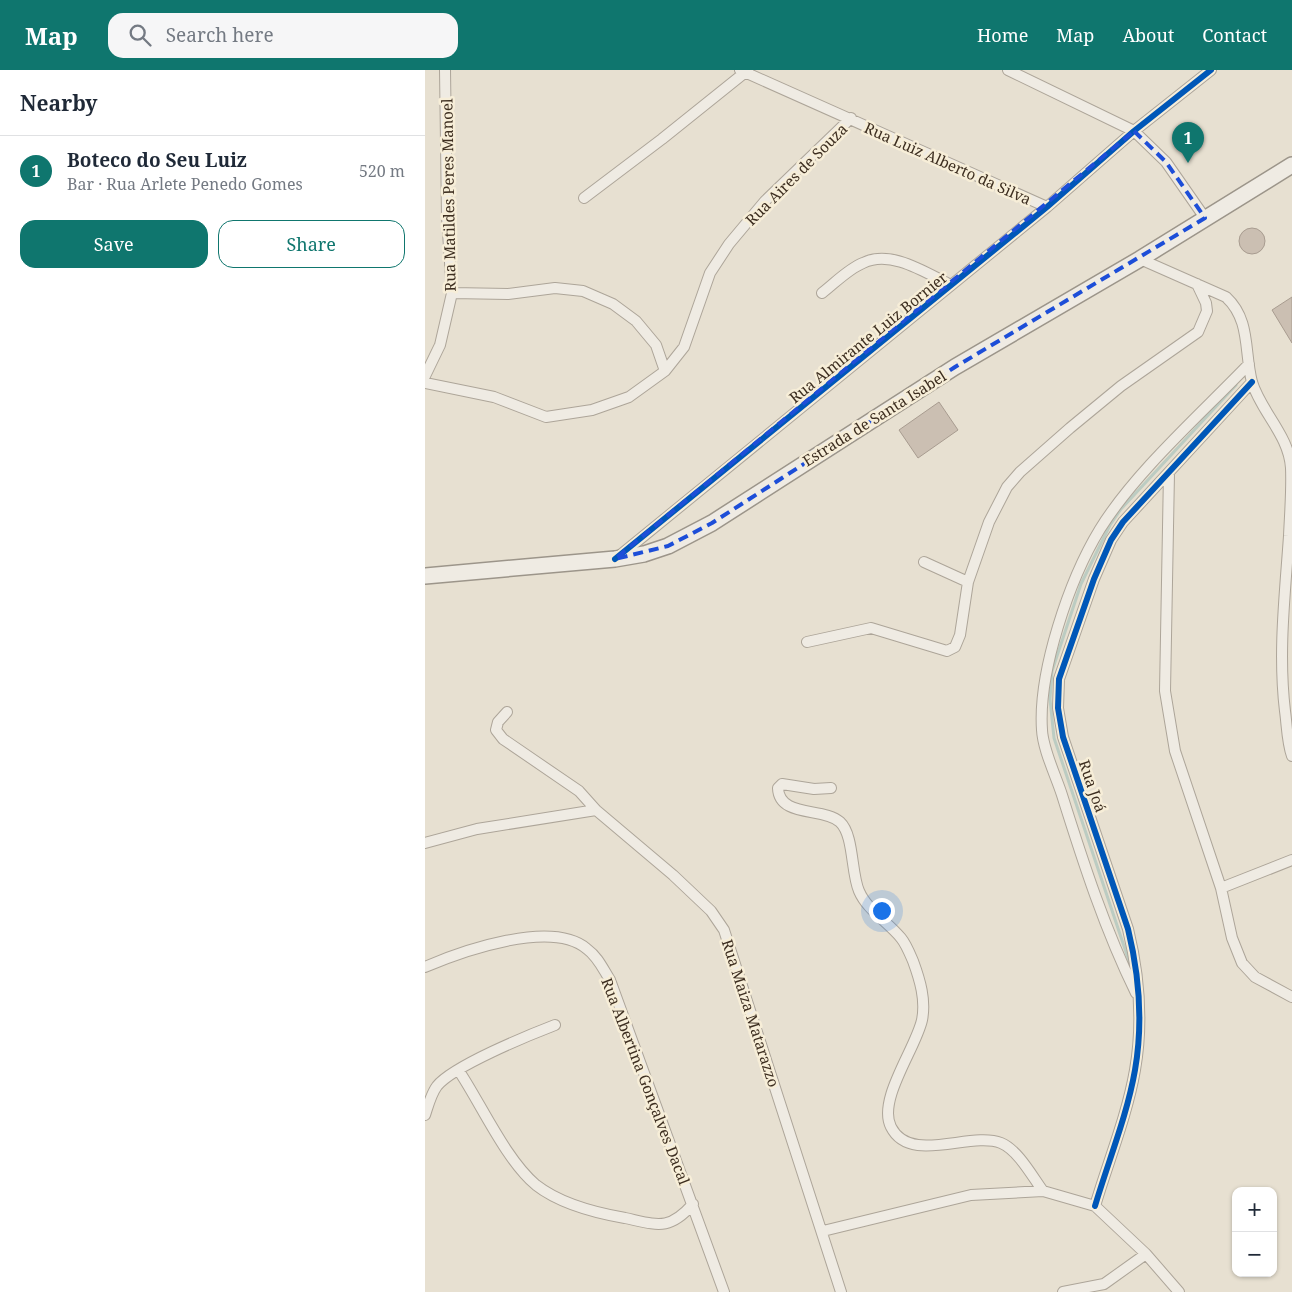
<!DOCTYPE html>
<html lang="en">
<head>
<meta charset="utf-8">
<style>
  body { margin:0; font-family:"Noto Serif",serif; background:#f6f6f7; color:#1f2937 }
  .controls { position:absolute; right:15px; bottom:15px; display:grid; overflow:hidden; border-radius:10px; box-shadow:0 1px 4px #0004 }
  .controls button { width:45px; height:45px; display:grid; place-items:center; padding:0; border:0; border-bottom:1px solid #e0e1e3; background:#fff; color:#1f2937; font:25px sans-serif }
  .you { position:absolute; left:456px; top:840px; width:18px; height:18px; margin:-12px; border:4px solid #fff; border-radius:50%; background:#1a73e8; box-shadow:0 0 0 8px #1a73e833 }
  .badge { display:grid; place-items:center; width:32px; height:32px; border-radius:50%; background:#0f766e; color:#fff; font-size:16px; font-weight:700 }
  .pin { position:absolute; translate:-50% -41px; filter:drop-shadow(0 1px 2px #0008) }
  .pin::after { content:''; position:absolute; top:26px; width:18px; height:15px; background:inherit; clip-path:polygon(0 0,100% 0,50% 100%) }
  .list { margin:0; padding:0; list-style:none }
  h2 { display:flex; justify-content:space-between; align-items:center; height:65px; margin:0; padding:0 20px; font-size:21px }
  h2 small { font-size:16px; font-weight:400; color:#747a83 }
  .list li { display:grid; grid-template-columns:32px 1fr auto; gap:15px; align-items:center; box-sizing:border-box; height:70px; padding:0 20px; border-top:1px solid #e0e1e3 }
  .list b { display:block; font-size:19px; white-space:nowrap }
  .list p { margin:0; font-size:16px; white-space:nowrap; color:#747a83 }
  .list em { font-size:16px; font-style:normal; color:#747a83 }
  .actions { display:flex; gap:10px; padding:15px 20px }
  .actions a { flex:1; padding:11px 0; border:1px solid #0f766e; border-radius:15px; text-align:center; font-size:18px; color:#0f766e }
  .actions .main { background:#0f766e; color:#fff }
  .icon { flex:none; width:28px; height:28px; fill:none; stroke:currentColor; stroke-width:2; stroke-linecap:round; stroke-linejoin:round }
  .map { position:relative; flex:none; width:867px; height:1222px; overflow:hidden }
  header { display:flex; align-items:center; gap:30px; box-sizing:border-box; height:70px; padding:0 25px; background:#0f766e; color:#fff }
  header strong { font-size:24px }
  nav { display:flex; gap:28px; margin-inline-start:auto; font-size:18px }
  .search { width:350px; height:45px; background:#f6f6f7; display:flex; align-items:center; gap:12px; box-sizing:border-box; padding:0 18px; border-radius:15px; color:#747a83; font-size:19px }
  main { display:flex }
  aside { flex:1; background:#fff }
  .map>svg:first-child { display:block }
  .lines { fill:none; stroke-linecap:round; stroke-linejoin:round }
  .stream { stroke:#bcccc2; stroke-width:3 }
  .building { fill:#cbbfb2; stroke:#a89c90 }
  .minor-casing { stroke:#ada599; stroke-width:12 }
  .secondary-casing { stroke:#9c958a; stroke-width:18 }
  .minor { stroke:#efebe3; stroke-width:10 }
  .secondary { stroke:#efebe3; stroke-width:15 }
  .cycleway-casing { stroke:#f7eed8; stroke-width:9 }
  .cycleway { stroke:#0057b8; stroke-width:6 }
  .marked { fill:none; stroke:#1d4ed8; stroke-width:4; stroke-dasharray:10 6; stroke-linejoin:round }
  .labels { text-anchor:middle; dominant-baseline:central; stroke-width:5; stroke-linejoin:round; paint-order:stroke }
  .street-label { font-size:15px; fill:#3d2e20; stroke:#f7eed8 }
</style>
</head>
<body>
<header>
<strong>Map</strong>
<div class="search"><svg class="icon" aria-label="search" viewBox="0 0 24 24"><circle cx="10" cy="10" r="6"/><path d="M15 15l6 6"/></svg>Search here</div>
<nav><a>Home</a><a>Map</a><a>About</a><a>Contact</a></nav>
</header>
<main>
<aside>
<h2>Nearby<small></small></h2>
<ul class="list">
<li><span class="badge">1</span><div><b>Boteco do Seu Luiz</b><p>Bar · Rua Arlete Penedo Gomes</p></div><em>520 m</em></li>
</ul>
<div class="actions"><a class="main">Save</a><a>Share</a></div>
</aside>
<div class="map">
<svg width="867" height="1222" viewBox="0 0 867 1222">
  <rect width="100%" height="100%" fill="#e7e0d1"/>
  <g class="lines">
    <path class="stream" d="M704 891 629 668 625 629 627 601 656 514 685 455 696 439 811 315"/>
  </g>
  <path class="building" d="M814 171a13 13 0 1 1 26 0a13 13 0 1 1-26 0Z
    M867 227V273L847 240Z
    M514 332 533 360 493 388 474 360Z"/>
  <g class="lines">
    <g class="minor-casing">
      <path id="minor" d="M315 0 622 137
        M583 0 709 61 741 92 780 148
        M159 128 237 69 323 0
        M715 189 801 227C826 250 819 282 827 312 836 342 864 365 866 398 867 420 865 443 864 466 860 524 853 583 860 641 862 655 862 672 867 686
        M27 223 83 224 130 218 158 221 188 234 211 251 231 275 240 301
        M397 223C410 213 423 199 438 193 466 179 501 203 526 215
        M0 306 15 275 27 223 22 147 20 0
        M0 313 69 327 121 347 167 340 204 327 240 301 259 277 285 203 304 174 340 131 426 48
        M744 403 740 621 750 681 796 818 807 868 817 893 830 907 867 927
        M193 487 622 137 709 61 786 0
        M499 492 543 512
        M382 572 446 558 522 581 530 577 535 565 543 512 564 452 582 417 595 402 645 358 696 316 773 262 782 241 781 233 772 214
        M82 642 73 652 71 660 78 669 154 721 171 740 248 805 286 841 299 860 416 1222
        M406 718 389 719 357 714 353 718C354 748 399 737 415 752 429 765 426 803 434 821 442 840 463 852 476 868 481 874 485 884 488 891 495 910 501 930 497 950 491 978 452 1030 466 1057 485 1095 545 1061 576 1073 593 1080 607 1106 618 1121
        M0 773 52 759 171 740
        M796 818 867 790
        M0 897C37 881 127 849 162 879 173 887 178 899 185 910L299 1222
        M711 923C680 860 658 792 637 725 631 706 618 680 617 660 613 602 644 510 675 459 711 401 776 344 824 294
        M34 1001C56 1034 81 1090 111 1115 134 1133 171 1143 200 1148 233 1155 244 1161 268 1134
        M0 1045C3 1036 6 1024 12 1016 28 996 104 965 130 955
        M670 1136C683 1092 702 1046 710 1000 718 954 714 904 703 859L638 667 633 638 634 609 669 509 686 470 698 452 827 312
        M398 1161 546 1125 618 1121 670 1136 721 1184 754 1222
        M638 1222 679 1214 721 1184"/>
    </g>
    <g class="secondary-casing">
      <path id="secondary" d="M0 506 190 489 219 484 243 476 287 453 530 297 715 189 867 95"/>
    </g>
    <use href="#minor" class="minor"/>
    <use href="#secondary" class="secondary"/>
    <g class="cycleway-casing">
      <path id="cycleway" d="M190 489 622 137 709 61 786 0
        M670 1136C683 1092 702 1046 710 1000 718 954 714 904 703 859L638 667 633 638 634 609 669 509 686 470 698 452 827 312"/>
    </g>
    <use href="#cycleway" class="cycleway"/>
  </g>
  <path class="marked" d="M709 61 741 92 780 148 530 297 287 453 243 476 190 489Z"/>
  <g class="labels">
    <g class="street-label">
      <text transform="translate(523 93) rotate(24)">Rua Luiz Alberto da Silva</text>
      <text transform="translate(371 104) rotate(-45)">Rua Aires de Souza</text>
      <text transform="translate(23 125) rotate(-91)">Rua Matildes Peres Manoel</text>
      <text transform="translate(443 267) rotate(-39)">Rua Almirante Luiz Bornier</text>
      <text transform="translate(449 348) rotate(-32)">Estrada de Santa Isabel</text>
      <text transform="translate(668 716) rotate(71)">Rua Joá</text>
      <text transform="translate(326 943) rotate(72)">Rua Maiza Matarazzo</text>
      <text transform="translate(221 1011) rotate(69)">Rua Albertina Gonçalves Dacal</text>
    </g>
  </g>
</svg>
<div class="controls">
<button>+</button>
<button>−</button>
</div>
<div class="you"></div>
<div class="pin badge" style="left:763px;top:93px">1</div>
</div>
</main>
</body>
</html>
